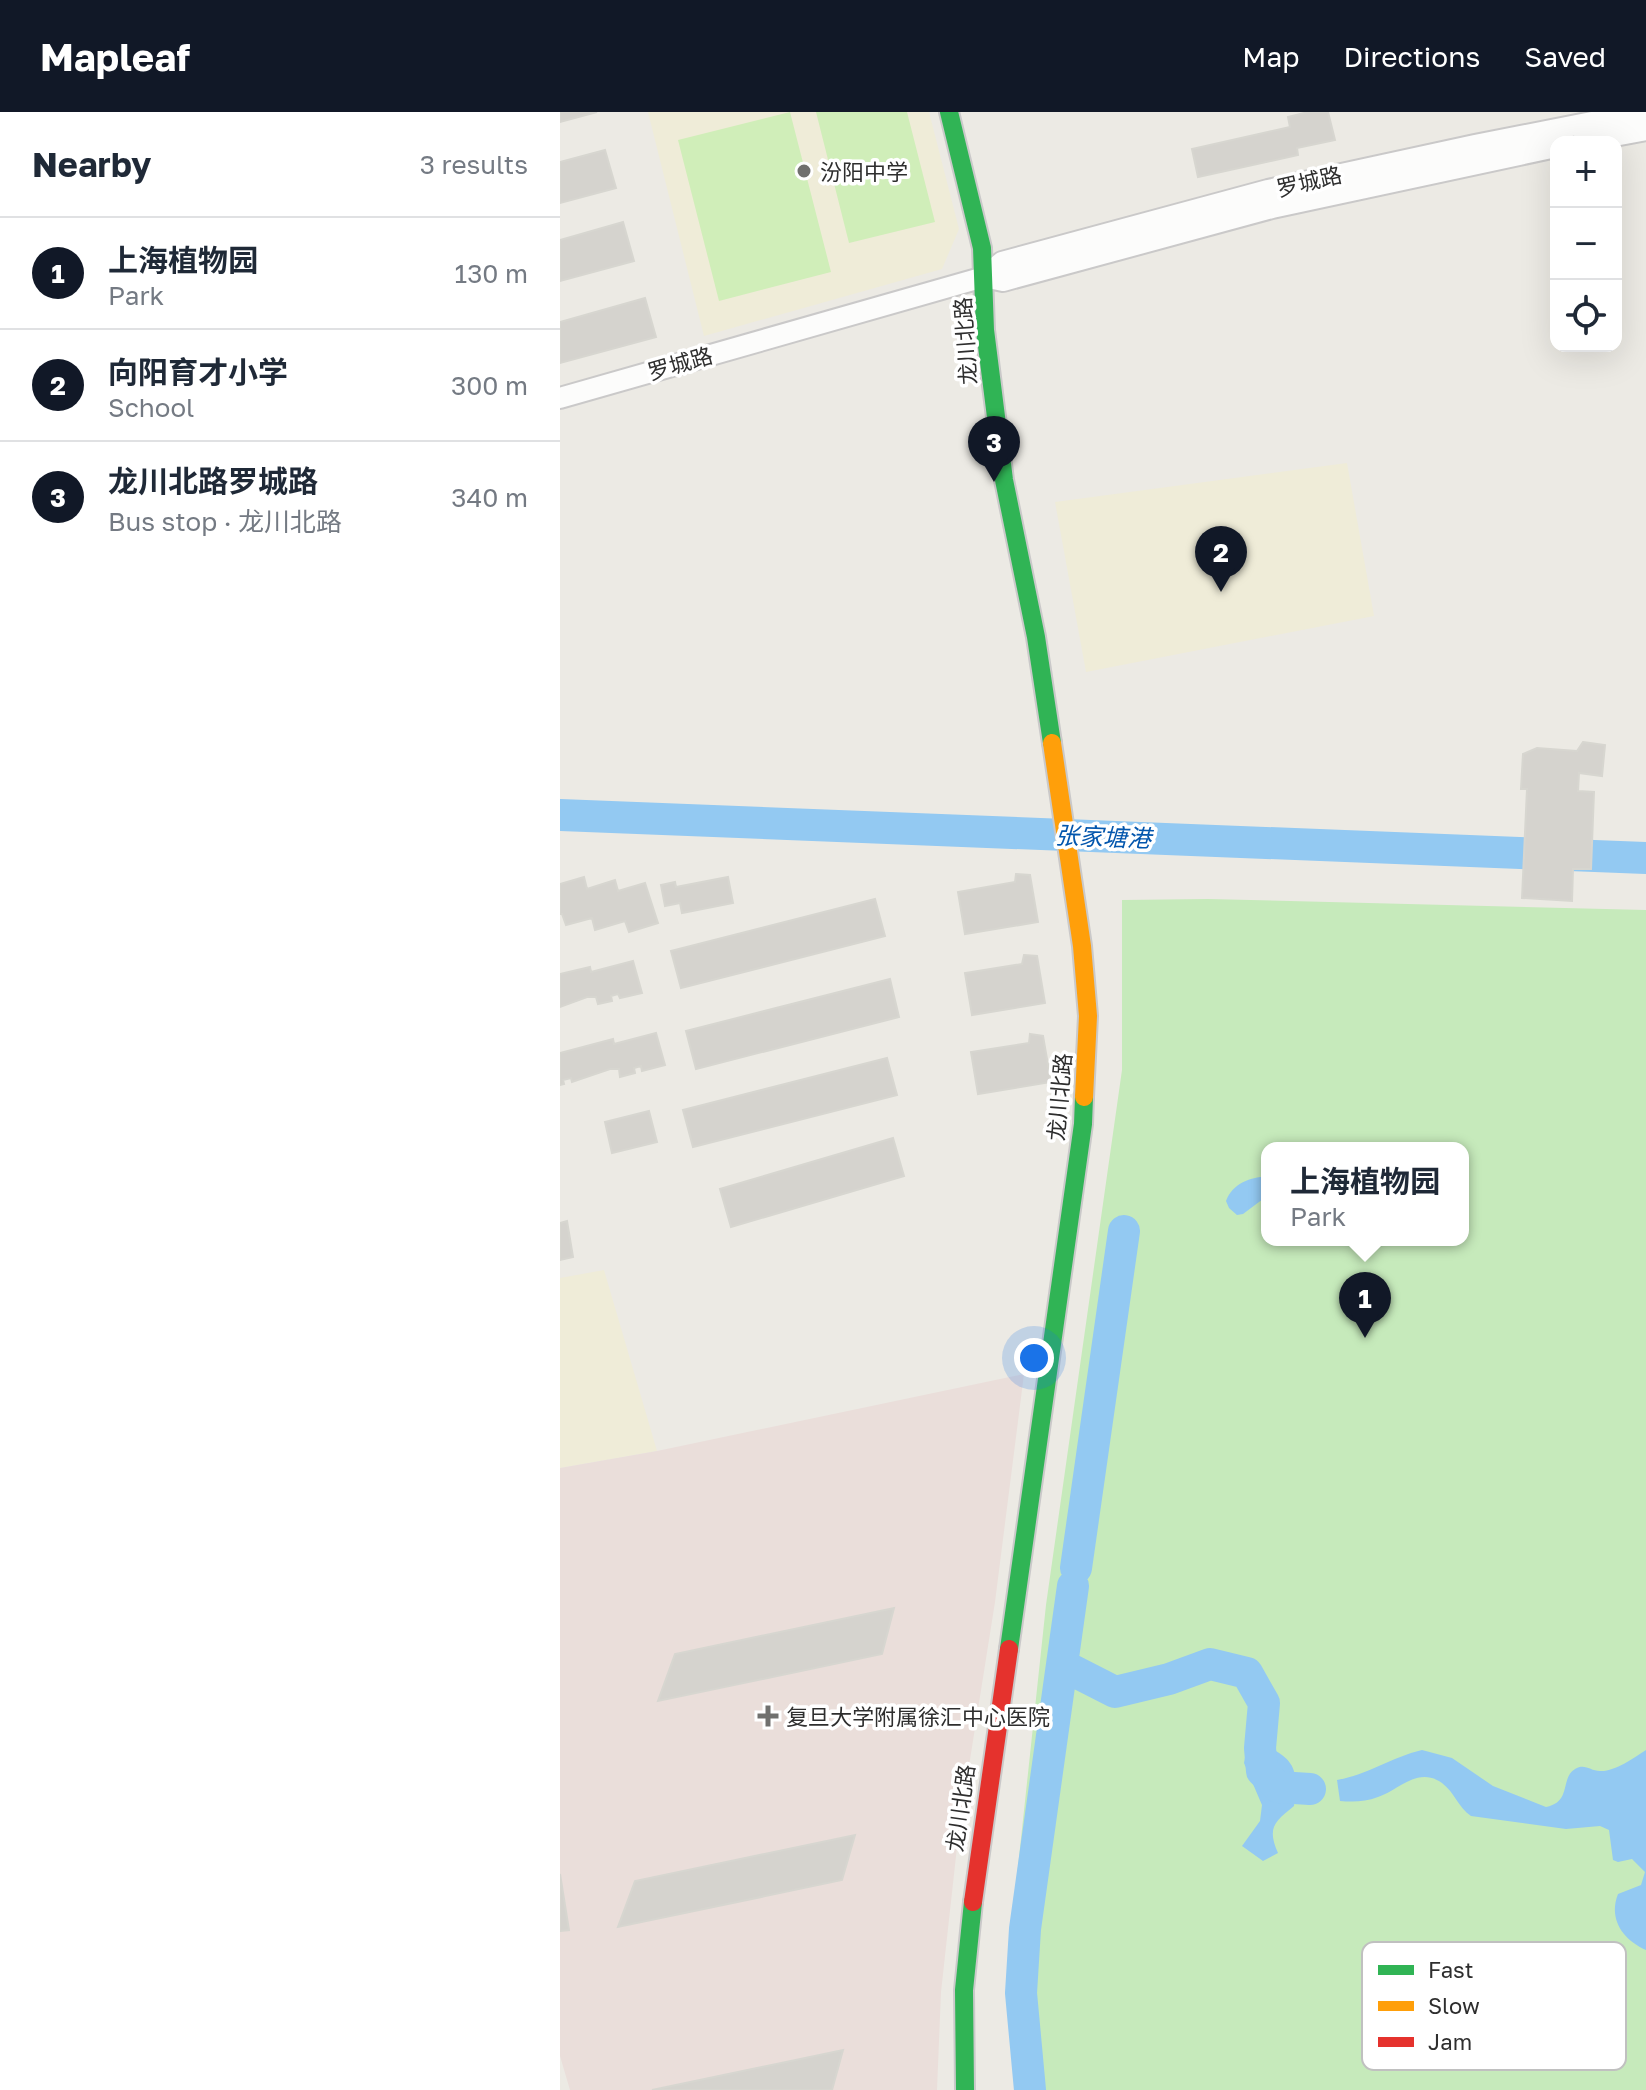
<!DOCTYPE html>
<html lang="en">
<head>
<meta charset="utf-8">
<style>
  body { margin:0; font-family:"Golos Text","Noto Sans SC",sans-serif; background:#f2f2f3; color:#1f2937 }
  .controls { position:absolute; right:24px; top:24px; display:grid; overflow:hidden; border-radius:16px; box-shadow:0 8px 32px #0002 }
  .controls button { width:72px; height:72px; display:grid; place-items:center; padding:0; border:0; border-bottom:2px solid #e0e1e3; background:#fff; color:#1f2937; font:40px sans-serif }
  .you { position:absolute; left:474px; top:1246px; width:28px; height:28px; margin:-20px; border:6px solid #fff; border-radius:50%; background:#1a73e8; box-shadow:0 0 0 12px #1a73e833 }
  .badge { display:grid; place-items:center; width:52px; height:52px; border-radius:50%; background:#111827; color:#fff; font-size:26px; font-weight:700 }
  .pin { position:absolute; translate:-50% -66px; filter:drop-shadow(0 2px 4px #0008) }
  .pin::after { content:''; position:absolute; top:42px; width:28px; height:24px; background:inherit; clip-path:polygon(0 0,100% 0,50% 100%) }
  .popup { position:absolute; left:701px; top:1030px; width:208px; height:104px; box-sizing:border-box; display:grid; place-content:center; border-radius:16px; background:#fff; filter:drop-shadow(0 2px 6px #0005); font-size:26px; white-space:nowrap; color:#747a83 }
  .popup b { font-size:30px; color:#1f2937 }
  .popup::after { content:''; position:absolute; left:50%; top:100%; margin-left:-16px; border:16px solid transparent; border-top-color:#fff }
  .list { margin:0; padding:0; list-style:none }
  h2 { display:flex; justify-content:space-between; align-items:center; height:104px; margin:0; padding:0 32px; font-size:34px }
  h2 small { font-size:26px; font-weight:400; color:#747a83 }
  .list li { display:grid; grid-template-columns:52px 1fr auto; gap:24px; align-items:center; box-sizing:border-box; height:112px; padding:0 32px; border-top:2px solid #e0e1e3 }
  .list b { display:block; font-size:30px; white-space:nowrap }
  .list p { margin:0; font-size:26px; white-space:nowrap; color:#747a83 }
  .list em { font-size:26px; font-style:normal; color:#747a83 }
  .icon { flex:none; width:44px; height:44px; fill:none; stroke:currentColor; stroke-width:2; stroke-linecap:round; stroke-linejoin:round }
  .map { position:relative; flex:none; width:1086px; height:1978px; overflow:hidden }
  header { display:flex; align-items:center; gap:48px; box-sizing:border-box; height:112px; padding:0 40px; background:#111827; color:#fff }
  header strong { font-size:38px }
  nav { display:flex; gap:44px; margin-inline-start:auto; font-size:28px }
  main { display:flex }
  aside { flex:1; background:#fff }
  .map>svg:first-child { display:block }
  .education { fill:#efecd8 }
  .medical { fill:#eadeda }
  .green { fill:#c6eabb; fill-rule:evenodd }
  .pitch { fill:#d0eeb9 }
  .water { fill:#93c9f2 }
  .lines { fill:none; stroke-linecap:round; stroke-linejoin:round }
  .river { stroke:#93c9f2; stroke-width:32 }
  .building { fill:#d5d3ce; stroke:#d7d6d0; stroke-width:2 }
  .street-casing { stroke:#cac9c9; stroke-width:24 }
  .fast-casing { stroke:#cac9c9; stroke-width:22 }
  .slow-casing { stroke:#cac9c9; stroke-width:22 }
  .jam-casing { stroke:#cac9c9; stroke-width:22 }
  .street { stroke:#fcfcfb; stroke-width:20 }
  .fast { stroke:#30b455; stroke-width:18 }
  .slow { stroke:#ff9f0a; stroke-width:18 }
  .jam { stroke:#e5322d; stroke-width:18 }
  .poi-dot { fill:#70706e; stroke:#fff; stroke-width:3 }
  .labels { text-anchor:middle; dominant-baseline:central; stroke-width:7; stroke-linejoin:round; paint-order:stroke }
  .poi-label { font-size:22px; fill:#2e2e2e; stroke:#fff; text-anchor:start }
  .street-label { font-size:22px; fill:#2e2e2e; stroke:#fff }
  .water-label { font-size:24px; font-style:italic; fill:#0356ad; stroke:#fff }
  .key { fill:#fff; stroke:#c0c0c0; stroke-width:2 }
  .key-label { font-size:22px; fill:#2e2e2e }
</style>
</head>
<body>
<header>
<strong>Mapleaf</strong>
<nav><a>Map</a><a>Directions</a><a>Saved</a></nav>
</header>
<main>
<aside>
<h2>Nearby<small>3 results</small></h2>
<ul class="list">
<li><span class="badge">1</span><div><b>上海植物园</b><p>Park</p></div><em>130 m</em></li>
<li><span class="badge">2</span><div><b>向阳育才小学</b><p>School</p></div><em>300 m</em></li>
<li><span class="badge">3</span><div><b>龙川北路罗城路</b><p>Bus stop · 龙川北路</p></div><em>340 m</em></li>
</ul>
</aside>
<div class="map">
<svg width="1086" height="1978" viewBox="0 0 1086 1978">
  <rect width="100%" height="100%" fill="#eceae4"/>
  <path class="education" d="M88 0H369L399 117 382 157 144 224Z
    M787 351 814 504 526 560 495 390Z
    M44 1158 97 1339 0 1356V1166Z"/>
  <path class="medical" d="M464 1262 435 1490 399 1717 381 1880 377 1978H10L0 1944V1356L97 1339Z"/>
  <path class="green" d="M648 787 1086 798V1978H460L451 1820 486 1493 562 958V788ZM707 1036H903V1128H707Z"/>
  <path class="pitch" d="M230 0 271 160 159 189 118 28Z
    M256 0H347L375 110 289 131Z"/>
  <path class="water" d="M707 1064V1084L683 1102 677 1103 669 1096 666 1089C673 1071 689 1066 707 1064Z
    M700 1631C737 1648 738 1657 734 1694 714 1710 707 1716 718 1741L703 1749 682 1734 700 1709 702 1693 684 1651 687 1634Z
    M862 1638 892 1646 933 1674 986 1695C1012 1690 1000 1666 1015 1657 1025 1651 1030 1659 1040 1659 1054 1660 1074 1646 1086 1638V1838C1063 1828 1048 1807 1058 1782L1081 1773 1085 1760 1072 1747 1058 1750 1053 1748 1049 1718 1040 1714 1006 1717 911 1704C898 1695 895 1681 882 1671 858 1654 839 1678 818 1685 805 1690 793 1690 780 1689L777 1668C807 1663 832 1645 862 1638Z"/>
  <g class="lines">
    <path class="river" d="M0 703 1086 746
      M516 1456 564 1119
      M502 1553 555 1580 609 1567 650 1552 687 1561 704 1591 700 1636 702 1659 718 1675 750 1677
      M470 1978 461 1881 465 1817 513 1474"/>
  </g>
  <path class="building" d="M0 0H37L0 10Z
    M748 0H768L775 28 737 36 738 43 638 65 632 37 730 15 728 5Z
    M45 38 56 76 0 91V50Z
    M63 110 74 149 0 169V128Z
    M85 186 96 225 0 251V210Z
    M1023 630 1045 633 1042 664 1019 661 1018 679 1034 680 1031 757H1013L1012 789 962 786 967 677H961L963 642 977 636 1017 639Z
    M456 762 470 763 478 810 405 822 398 780 455 770Z
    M24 765 27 777 55 768 58 779 85 771 98 811 69 820 65 809 35 818 32 806 6 813 2 802H0V772Z
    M168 765 173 791 122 801 120 791 105 794 101 773 115 770 116 775Z
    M315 787 325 824 121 876 111 839Z
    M464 843 477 844 485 891 412 903 405 861 462 852Z
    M73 849 82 881 60 886 58 882 51 884 52 889 38 892 36 885H27L0 895V862L30 855 31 860Z
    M330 867 339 905 136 957 126 919Z
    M96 921 105 953 82 959 81 954 74 956 75 961 60 965 59 957H50L12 970 11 966 3 968 4 972 0 973V941L53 927 54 932Z
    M470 922 483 924 491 970 418 982 411 940 469 931Z
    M327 946 337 983 133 1035 123 998Z
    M89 999 97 1030 52 1041 45 1010Z
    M333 1026 344 1064 171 1115 160 1077Z
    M7 1109 13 1145 0 1148V1111Z
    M334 1496 322 1542 98 1589 115 1542Z
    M295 1723 282 1768 58 1815 75 1769Z
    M0 1762 9 1818 0 1819Z
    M283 1938 272 1978H92Z"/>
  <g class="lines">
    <g class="street-casing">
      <path id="street" d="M1022 30 1086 18
        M424 165 443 169 712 96 996 35
        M0 286 424 165 442 150 708 78 915 33 1083 0"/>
    </g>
    <g class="fast-casing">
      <path id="fast" d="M389 0 422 136 425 218 444 368 476 525 492 631
        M449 1537 523 1012 524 985
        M405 1978 404 1878 413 1790"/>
    </g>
    <g class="slow-casing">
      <path id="slow" d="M492 631 522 834 528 904 524 985"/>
    </g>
    <g class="jam-casing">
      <path id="jam" d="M413 1790 449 1537"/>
    </g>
    <use href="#street" class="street"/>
    <use href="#fast" class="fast"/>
    <use href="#slow" class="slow"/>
    <use href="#jam" class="jam"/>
  </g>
  <g class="poi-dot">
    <circle cx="244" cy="59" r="8"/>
    <path d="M204 1592h8v8h8v8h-8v8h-8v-8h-8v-8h8z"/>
  </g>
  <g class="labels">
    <g class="poi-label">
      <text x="260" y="59">汾阳中学</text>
      <text x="226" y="1604">复旦大学附属徐汇中心医院</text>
    </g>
    <g class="street-label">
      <text transform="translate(749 69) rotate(-13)">罗城路</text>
      <text transform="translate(405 229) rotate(-94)">龙川北路</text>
      <text transform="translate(120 251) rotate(-16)">罗城路</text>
      <text transform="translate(499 985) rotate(-85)">龙川北路</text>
      <text transform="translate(400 1696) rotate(-82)">龙川北路</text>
    </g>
    <g class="water-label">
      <text transform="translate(543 724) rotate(2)">张家塘港</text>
    </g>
  </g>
  <rect x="802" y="1830" width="264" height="128" rx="12" class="key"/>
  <rect x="818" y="1853" width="36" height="10" fill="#30b455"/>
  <rect x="818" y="1889" width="36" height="10" fill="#ff9f0a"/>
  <rect x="818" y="1925" width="36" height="10" fill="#e5322d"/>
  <g class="key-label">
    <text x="868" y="1866">Fast</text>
    <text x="868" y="1902">Slow</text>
    <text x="868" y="1938">Jam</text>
  </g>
</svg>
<div class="controls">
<button>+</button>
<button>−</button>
<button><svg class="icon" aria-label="locate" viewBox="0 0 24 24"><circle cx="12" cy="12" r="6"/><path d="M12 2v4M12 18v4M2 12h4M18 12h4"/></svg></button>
</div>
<div class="you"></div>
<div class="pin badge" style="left:805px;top:1226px">1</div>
<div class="popup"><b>上海植物园</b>Park</div>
<div class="pin badge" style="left:661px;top:480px">2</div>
<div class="pin badge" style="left:434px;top:370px">3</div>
</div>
</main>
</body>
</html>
